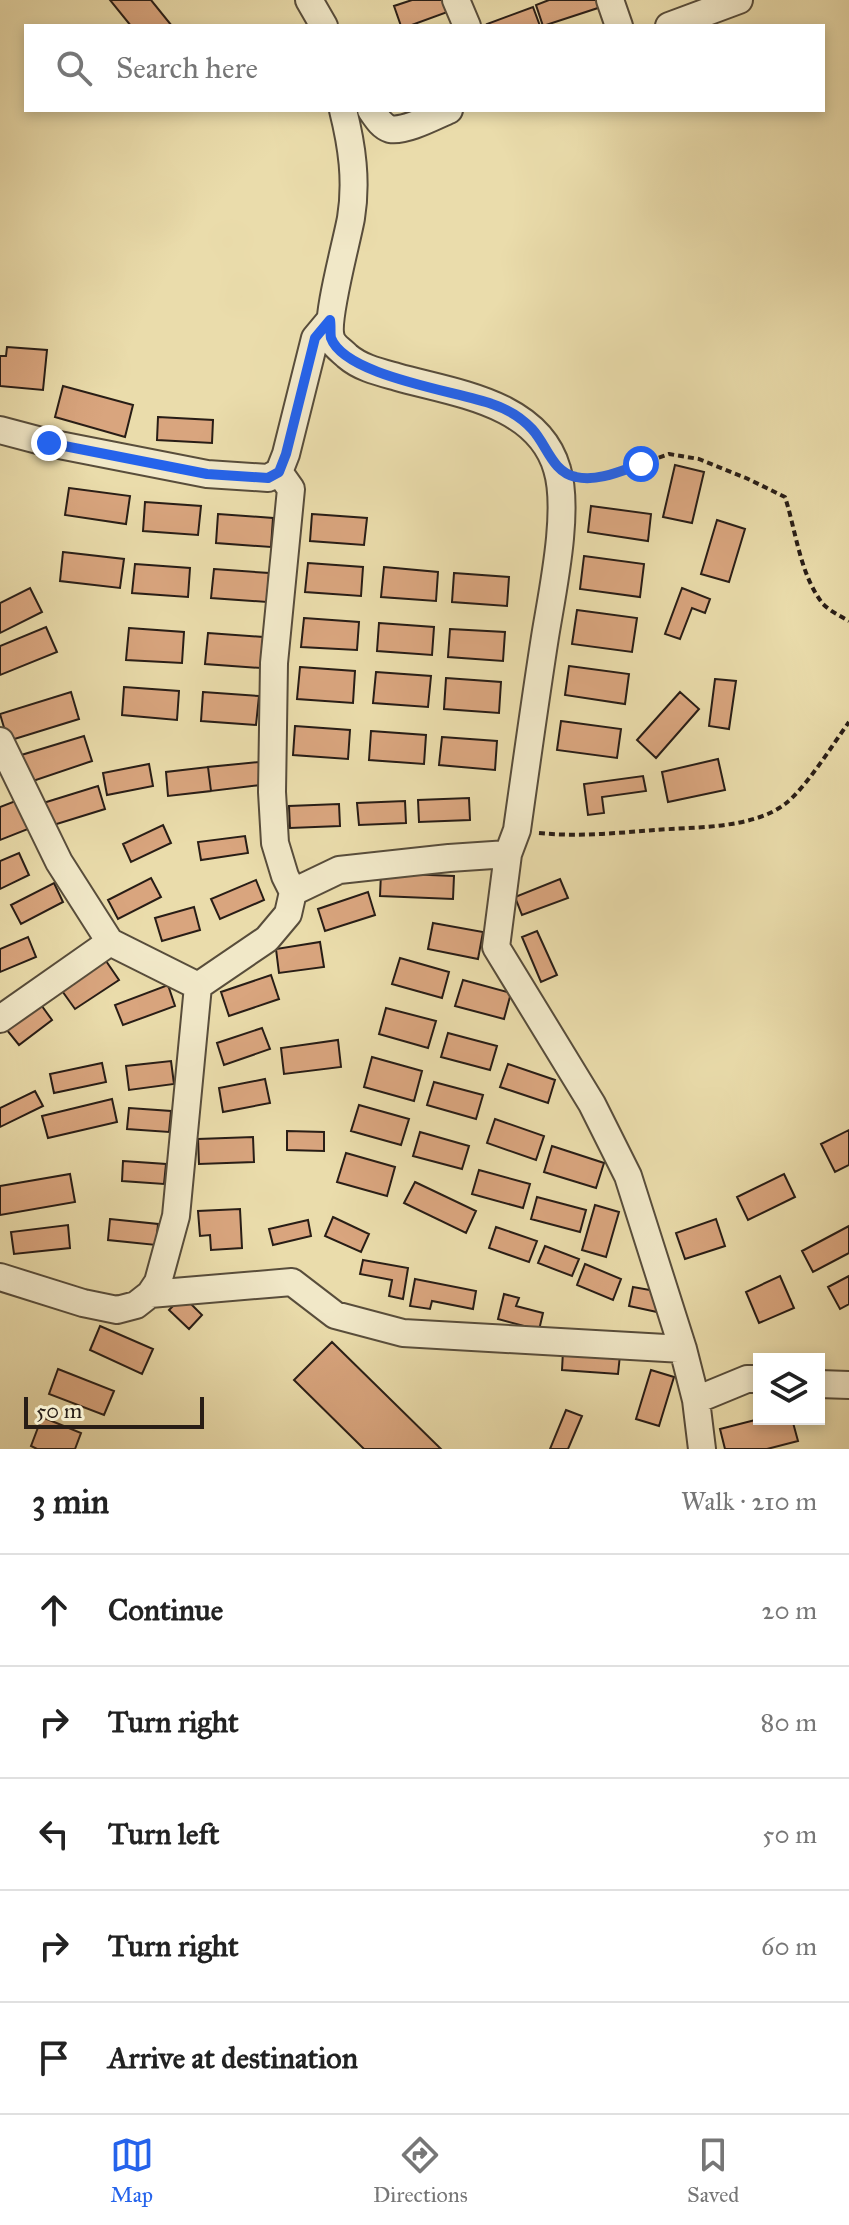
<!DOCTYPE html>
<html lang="en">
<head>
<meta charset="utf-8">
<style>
  body { margin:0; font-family:"IM FELL Great Primer",serif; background:#f2f2f2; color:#222 }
  .controls { position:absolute; right:24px; bottom:24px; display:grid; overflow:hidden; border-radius:0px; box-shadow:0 4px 12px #0003 }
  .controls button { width:72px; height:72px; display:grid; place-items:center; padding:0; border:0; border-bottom:2px solid #e0e0e0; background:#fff; color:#222; font:40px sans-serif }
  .scale { position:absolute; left:24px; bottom:20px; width:180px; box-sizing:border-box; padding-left:8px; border:4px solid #281d16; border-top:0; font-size:22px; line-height:28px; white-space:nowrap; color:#281d16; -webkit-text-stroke:6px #f1e8c8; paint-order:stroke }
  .stop { position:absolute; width:24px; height:24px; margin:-18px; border:6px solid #2563eb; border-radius:50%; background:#fff }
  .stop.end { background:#2563eb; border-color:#fff; box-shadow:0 2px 8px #0008 }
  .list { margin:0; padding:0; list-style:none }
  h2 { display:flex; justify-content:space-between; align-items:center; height:104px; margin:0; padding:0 32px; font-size:34px }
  h2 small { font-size:26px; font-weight:400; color:#767676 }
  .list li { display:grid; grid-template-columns:52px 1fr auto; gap:24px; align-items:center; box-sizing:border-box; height:112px; padding:0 32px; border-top:2px solid #e0e0e0 }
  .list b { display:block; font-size:30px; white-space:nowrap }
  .list em { font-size:26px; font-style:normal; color:#767676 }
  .icon { flex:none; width:44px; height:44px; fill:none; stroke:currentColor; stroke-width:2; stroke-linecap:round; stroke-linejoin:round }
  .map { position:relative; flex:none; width:849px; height:1449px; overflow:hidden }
  .search { position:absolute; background:#fff; box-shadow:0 4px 12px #0003; left:24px; right:24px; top:24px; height:88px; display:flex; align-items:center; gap:20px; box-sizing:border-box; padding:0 28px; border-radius:0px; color:#767676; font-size:30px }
  .sheet { height:664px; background:#fff }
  nav { display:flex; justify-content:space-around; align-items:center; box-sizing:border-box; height:112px; border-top:2px solid #e0e0e0; background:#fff; font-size:22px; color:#767676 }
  nav a { display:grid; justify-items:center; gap:4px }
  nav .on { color:#2563eb }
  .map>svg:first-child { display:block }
  .building { fill:#d9a57e; stroke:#281d16; stroke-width:2 }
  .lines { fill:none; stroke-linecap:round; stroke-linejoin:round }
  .street-casing { stroke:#584d3b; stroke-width:30 }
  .path { stroke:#281d16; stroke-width:4; stroke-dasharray:6 4; stroke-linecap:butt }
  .street { stroke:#f1e8c8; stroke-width:26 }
  .route { stroke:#2563eb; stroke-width:10 }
</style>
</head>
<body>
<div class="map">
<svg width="849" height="1449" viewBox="0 0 849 1449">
  <rect width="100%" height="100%" fill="#eadcab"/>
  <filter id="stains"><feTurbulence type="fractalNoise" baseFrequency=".0025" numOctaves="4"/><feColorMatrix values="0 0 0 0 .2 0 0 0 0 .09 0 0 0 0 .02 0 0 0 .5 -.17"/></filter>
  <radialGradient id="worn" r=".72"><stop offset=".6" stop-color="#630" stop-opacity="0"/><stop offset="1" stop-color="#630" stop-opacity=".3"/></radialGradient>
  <path class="building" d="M110 0H151L172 26H131Z
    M412 0H449L453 10 409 26H401L394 6Z
    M549 0H602L604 6 543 26 536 5Z
    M533 7 540 26H488L487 24Z
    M7 347 47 350 43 390 0 386V356H6Z
    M63 386 133 405 125 437 55 417Z
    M158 417 213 420 212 443 157 440Z
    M675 465 704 472 692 523 663 517Z
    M69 488 130 496 126 524 65 515Z
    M145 502 201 506 198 535 143 531Z
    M591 506 651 514 648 541 588 532Z
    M218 514 273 518 271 547 216 543Z
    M312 514 367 518 364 545 310 541Z
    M717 520 745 529 729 582 701 574Z
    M63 552 124 559 120 588 60 581Z
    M584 556 644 564 640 597 580 589Z
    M308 563 363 567 361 596 305 592Z
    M135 564 190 568 188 597 132 593Z
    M384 567 438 572 436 601 381 597Z
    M214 569 269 573 267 602 211 598Z
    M454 573 509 577 507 606 452 602Z
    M30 588 42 612 0 633V603Z
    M682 588 710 599 705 613 692 608 680 639 665 634Z
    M577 610 637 618 632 652 572 644Z
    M304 618 359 622 357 650 301 647Z
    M379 623 434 627 432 655 377 651Z
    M46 627 57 652 0 675V646Z
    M129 628 184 632 182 663 126 660Z
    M450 629 505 632 503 661 448 657Z
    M208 633 263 637 261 668 205 664Z
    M569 666 629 674 625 704 565 695Z
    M300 667 355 671 353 703 297 699Z
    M376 672 431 676 428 707 373 703Z
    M446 678 501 682 499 713 444 709Z
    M715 679 736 681 729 729 709 726Z
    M124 687 179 691 177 720 122 715Z
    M71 692 79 719 8 741 0 714Z
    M203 692 259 696 256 725 201 721Z
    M680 692 699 709 656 758 637 740Z
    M561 721 621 729 617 758 557 750Z
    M295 726 350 730 348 759 293 755Z
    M371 731 426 735 424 764 369 760Z
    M84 736 92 761 27 783 18 756Z
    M442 737 497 741 495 770 439 765Z
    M718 759 725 790 668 802 662 772Z
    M259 762 261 785 211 791 208 767Z
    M149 764 153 786 107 795 103 773Z
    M208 767 211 791 168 796 166 772Z
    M643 776 646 791 602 797 604 813 588 815 584 784Z
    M98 786 105 809 47 827 40 804Z
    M469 798 470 820 419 822 418 800Z
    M18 800 28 829 0 840V807Z
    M405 801 406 823 359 825 357 803Z
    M339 804 340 826 290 828 289 806Z
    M163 825 171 843 131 862 123 844Z
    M245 836 248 853 201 860 198 842Z
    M19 853 29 875 0 889V861Z
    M381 873 454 876 453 899 380 896Z
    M151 878 161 897 118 919 108 900Z
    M560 879 568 898 522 915 515 897Z
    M256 880 264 900 220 919 211 899Z
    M54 883 63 902 21 924 11 905Z
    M368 892 375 915 325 931 318 909Z
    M194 907 200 930 162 941 155 918Z
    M433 923 483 932 478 959 428 949Z
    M537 931 557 975 541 982 522 937Z
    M28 937 36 957 0 972V949Z
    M320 942 324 967 279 973 276 949Z
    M104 958 119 980 75 1009 60 988Z
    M400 958 449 972 442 998 392 984Z
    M271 975 279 999 229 1016 221 992Z
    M463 980 511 993 504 1019 455 1006Z
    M168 985 175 1006 123 1025 115 1005Z
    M39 1002 52 1020 19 1045 6 1029Z
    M386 1008 436 1021 428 1048 379 1034Z
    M262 1028 270 1049 224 1065 217 1043Z
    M448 1033 497 1046 490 1070 441 1057Z
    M338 1040 341 1067 284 1074 281 1048Z
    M372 1057 422 1071 414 1101 364 1087Z
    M171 1061 174 1084 129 1090 126 1066Z
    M102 1063 106 1082 54 1093 50 1074Z
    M508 1064 555 1080 548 1103 500 1087Z
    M265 1079 270 1103 223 1112 219 1088Z
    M434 1082 483 1095 476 1119 427 1105Z
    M35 1091 43 1106 0 1127V1108Z
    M112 1099 117 1122 48 1138 42 1116Z
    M359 1105 409 1119 401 1145 351 1131Z
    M129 1108 171 1111 169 1132 127 1129Z
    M495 1119 544 1136 536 1160 487 1143Z
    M849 1130V1165L835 1172 821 1144Z
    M287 1131 324 1132V1151L287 1150Z
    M420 1132 469 1146 462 1169 413 1156Z
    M253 1137 254 1162 199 1164 198 1139Z
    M552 1146 604 1163 596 1188 544 1172Z
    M346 1153 395 1167 387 1196 337 1182Z
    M123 1161 166 1164 164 1184 122 1181Z
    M479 1170 530 1184 523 1208 472 1194Z
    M70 1174 75 1202 0 1215V1186Z
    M784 1174 795 1197 748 1220 737 1197Z
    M415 1182 476 1211 466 1233 404 1203Z
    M537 1197 586 1210 580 1232 531 1219Z
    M595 1205 619 1212 606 1257 582 1250Z
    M240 1209 242 1248 211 1250 210 1235 200 1236 198 1211Z
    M333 1217 369 1234 361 1252 325 1236Z
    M110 1219 158 1224 156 1245 108 1240Z
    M716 1219 725 1246 685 1259 676 1233Z
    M308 1220 311 1236 273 1245 269 1229Z
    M68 1225 70 1248 14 1254 11 1232Z
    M849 1226V1253L813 1272 802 1251Z
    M496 1227 537 1241 529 1262 489 1248Z
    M545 1246 579 1259 572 1276 538 1263Z
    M363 1260 408 1268 403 1299 389 1296 392 1280 360 1274Z
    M585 1264 621 1279 613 1300 577 1285Z
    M780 1276 794 1308 759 1323 746 1292Z
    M849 1276V1304L840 1309 828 1287Z
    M415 1279 476 1291 473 1309 432 1301 430 1309 410 1306Z
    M633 1287 661 1292 657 1312 629 1306Z
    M504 1294 519 1298 516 1306 543 1313 539 1330 498 1319Z
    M183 1296 202 1315 189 1329 169 1310Z
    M100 1326 153 1349 142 1374 90 1350Z
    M332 1342 441 1449H364L294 1380Z
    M563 1351 620 1355 618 1374 562 1370Z
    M58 1369 114 1391 104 1415 49 1394Z
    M651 1370 674 1377 659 1426 636 1419Z
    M566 1410 582 1416 568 1449H550Z
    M42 1417 81 1433 75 1449H37L31 1446Z
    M759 1419H792L798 1441 767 1449H725L720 1429Z"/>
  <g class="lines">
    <g class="street-casing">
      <path id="street" d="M309 0 324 26
        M456 0 467 26
        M610 0 619 26
        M669 26 739 0
        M343 110C352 146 357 181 351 218 347 241 325 320 331 338 333 345 342 351 347 356 361 368 379 372 397 377 453 393 538 402 557 469 570 511 552 593 545 637 535 701 526 766 517 830L508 854 496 947 592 1104 628 1176 683 1349 696 1400 702 1449
        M371 110C376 117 381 126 390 129 405 132 435 116 449 110
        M0 430 49 443 207 474 268 478 279 472 286 454 315 338 330 320
        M279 472 291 489 274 663 272 792 275 843 285 876 293 892
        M0 741 59 862 110 942 198 986
        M198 986 267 939 288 914 293 892 339 870 449 858 508 854
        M0 1019 110 942
        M0 1277 83 1303 117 1310 136 1305 150 1294 158 1282 176 1216 198 986
        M150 1294 292 1282 335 1315 403 1333 683 1349
        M819 1384 849 1385
        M696 1400 747 1379H759"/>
    </g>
    <path class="path" d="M582 477 607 476 669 454 699 459 746 478 785 497C796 531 800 575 823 604 830 611 840 616 849 621
      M539 833C577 837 617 833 655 830 693 827 753 829 785 804 806 788 833 744 849 722"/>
    <use href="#street" class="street"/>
  </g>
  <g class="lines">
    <path class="route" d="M49 443 207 474 268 478 279 472 286 454 315 338 330 320C331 325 330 333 331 338 345 376 456 391 492 404 507 409 521 417 532 429 547 445 552 472 576 477 597 482 621 471 641 464"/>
  </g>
  <rect width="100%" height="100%" filter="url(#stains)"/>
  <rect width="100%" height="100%" fill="url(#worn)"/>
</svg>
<div class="controls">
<button><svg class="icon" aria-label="layers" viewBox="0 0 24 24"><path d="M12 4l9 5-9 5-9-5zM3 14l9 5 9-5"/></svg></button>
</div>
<div class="scale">50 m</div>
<div class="stop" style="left:641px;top:464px"></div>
<div class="stop end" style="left:49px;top:443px"></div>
<div class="search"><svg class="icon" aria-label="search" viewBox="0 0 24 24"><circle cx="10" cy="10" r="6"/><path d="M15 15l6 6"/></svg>Search here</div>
</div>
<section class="sheet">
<h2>3 min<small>Walk · 210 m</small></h2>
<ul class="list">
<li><svg class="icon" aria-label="ahead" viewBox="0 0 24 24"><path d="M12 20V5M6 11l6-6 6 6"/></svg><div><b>Continue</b></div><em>20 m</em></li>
<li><svg class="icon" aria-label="right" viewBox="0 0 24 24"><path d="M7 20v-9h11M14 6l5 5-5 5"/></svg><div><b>Turn right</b></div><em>80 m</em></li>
<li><svg class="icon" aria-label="left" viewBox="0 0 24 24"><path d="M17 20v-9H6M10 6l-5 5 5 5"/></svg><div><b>Turn left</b></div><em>50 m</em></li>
<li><svg class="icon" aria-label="right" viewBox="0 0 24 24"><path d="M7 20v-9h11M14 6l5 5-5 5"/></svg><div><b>Turn right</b></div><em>60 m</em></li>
<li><svg class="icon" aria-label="arrive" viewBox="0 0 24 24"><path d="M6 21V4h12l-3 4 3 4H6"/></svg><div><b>Arrive at destination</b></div></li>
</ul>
</section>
<nav>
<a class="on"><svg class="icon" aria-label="map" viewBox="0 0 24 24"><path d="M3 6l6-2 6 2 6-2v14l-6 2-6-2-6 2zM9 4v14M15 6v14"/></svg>Map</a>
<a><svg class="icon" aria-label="directions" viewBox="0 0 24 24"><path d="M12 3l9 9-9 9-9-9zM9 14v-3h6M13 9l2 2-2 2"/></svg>Directions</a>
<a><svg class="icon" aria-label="saved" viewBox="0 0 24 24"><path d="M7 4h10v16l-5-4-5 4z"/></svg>Saved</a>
</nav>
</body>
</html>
